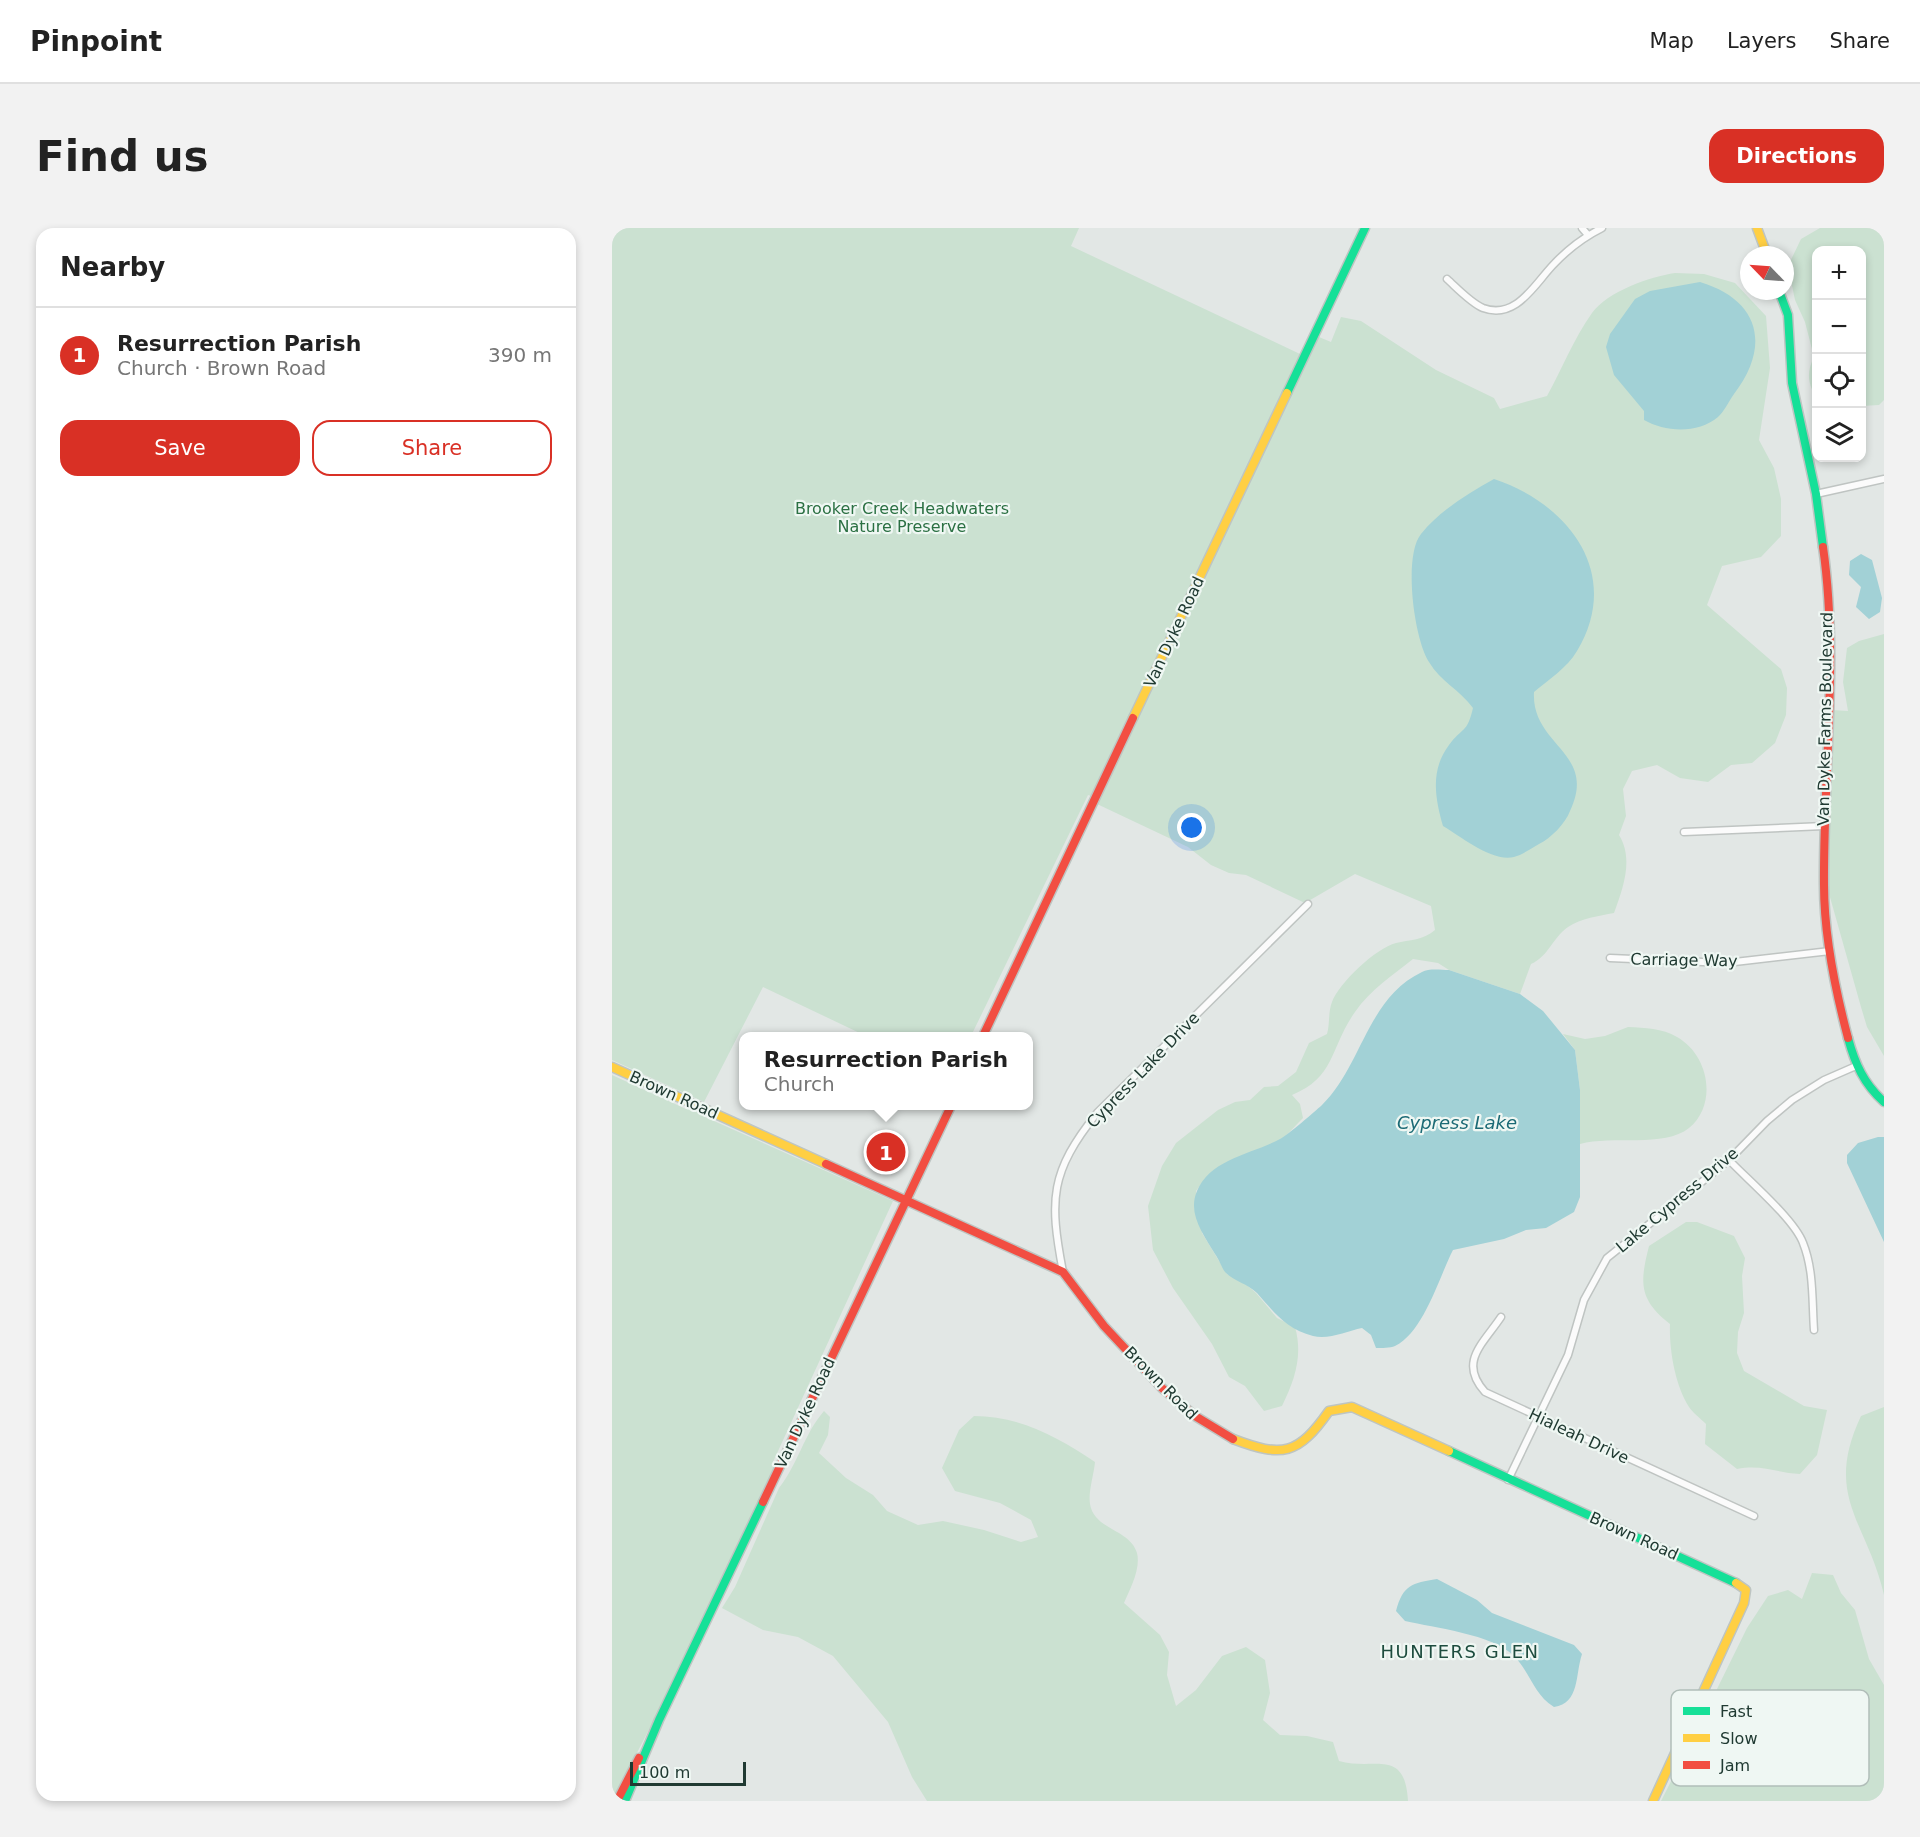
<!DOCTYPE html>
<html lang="en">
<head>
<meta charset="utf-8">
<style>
  body { margin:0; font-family:"DejaVu Sans",sans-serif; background:#f2f2f2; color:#222 }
  .controls { position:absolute; right:18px; top:18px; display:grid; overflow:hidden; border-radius:12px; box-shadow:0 3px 9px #0003 }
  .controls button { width:54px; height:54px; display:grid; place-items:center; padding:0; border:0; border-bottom:2px solid #e0e0e0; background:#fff; color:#222; font:30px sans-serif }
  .compass { position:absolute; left:1128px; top:18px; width:54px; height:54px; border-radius:50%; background:#fff; box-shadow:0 3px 9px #0003; rotate:295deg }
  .scale { position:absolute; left:18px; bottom:15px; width:116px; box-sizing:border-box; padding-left:6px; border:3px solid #203a32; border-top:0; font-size:16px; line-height:21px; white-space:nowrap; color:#203a32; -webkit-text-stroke:4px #eff7f3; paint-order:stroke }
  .you { position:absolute; left:580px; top:600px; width:21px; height:21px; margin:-15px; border:4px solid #fff; border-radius:50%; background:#1a73e8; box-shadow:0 0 0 9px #1a73e833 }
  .badge { display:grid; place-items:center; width:39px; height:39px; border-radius:50%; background:#d93025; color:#fff; font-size:20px; font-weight:700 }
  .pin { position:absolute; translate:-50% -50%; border:3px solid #fff; box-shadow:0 2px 6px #0006 }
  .popup { position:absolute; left:127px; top:804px; width:294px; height:78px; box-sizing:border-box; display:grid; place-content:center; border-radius:12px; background:#fff; filter:drop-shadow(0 2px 4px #0005); font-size:20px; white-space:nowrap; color:#767676 }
  .popup b { font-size:22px; color:#222 }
  .popup::after { content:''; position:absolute; left:50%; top:100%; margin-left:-12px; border:12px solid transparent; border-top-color:#fff }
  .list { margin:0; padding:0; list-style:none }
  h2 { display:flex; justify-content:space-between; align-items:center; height:78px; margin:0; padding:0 24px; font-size:26px }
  h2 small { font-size:20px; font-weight:400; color:#767676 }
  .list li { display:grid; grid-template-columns:39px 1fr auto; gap:18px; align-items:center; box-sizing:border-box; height:96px; padding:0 24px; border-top:2px solid #e0e0e0 }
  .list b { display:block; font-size:22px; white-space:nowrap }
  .list p { margin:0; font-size:20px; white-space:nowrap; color:#767676 }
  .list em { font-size:20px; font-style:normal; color:#767676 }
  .actions { display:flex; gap:12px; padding:18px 24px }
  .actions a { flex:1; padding:14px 0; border:2px solid #d93025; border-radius:18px; text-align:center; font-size:21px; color:#d93025 }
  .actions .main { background:#d93025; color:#fff }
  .icon { flex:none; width:33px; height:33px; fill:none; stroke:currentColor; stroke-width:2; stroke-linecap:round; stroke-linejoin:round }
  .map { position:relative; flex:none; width:1272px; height:1573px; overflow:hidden; border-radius:18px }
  header { display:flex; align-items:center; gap:36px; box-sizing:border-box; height:84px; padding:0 30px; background:#fff; border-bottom:2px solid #e0e0e0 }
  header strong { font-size:28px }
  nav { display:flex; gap:33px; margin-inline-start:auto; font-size:21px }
  .intro { display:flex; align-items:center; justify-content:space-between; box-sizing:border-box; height:144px; padding:0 36px }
  h1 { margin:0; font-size:42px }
  .button { padding:15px 27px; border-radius:18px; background:#d93025; color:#fff; font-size:21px; font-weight:700 }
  main { display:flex; gap:36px; padding:0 36px }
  aside { flex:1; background:#fff; border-radius:18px; box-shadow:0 3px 9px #0003 }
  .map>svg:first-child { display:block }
  .green { fill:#cbe1d1 }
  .water { fill:#a2d1d6 }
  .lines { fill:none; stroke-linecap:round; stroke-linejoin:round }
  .street-casing { stroke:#bfc4c2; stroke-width:9 }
  .fast-casing { stroke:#bec5c2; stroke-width:11 }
  .slow-casing { stroke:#bec5c2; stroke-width:11 }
  .jam-casing { stroke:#bec5c2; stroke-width:11 }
  .street { stroke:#fbfbfb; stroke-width:6 }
  .fast { stroke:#16e098; stroke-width:8 }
  .slow { stroke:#ffcf43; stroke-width:8 }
  .jam { stroke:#f24e42; stroke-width:8 }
  .labels { text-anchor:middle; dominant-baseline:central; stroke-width:4.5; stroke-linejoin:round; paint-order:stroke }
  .park-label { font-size:16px; fill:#2b7043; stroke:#eff7f3 }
  .street-label { font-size:16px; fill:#203a32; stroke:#eff7f3 }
  .water-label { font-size:18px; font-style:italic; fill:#1b6a75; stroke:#eff7f3 }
  .neighbourhood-label { font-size:18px; letter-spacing:1.5px; fill:#1d4c3e; stroke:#eff7f3 }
  .key { fill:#eff7f3; stroke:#b1beb9; stroke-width:1.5 }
  .key-label { font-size:16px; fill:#203a32 }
</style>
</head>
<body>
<header>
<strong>Pinpoint</strong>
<nav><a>Map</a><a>Layers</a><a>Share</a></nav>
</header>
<div class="intro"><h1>Find us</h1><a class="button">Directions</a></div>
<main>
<aside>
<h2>Nearby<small></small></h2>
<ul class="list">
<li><span class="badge">1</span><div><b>Resurrection Parish</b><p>Church · Brown Road</p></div><em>390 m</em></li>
</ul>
<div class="actions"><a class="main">Save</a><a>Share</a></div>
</aside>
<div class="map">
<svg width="1272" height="1573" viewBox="0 0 1272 1573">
  <rect width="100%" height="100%" fill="#e2e7e5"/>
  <path class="green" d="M0 0H467L459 18 688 126 479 568 476 567 359 808H254L151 759 92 874 0 832Z
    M1208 0H1272V172L1267 177 1250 178V22H1204V170C1196 155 1194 145 1202 129L1193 94 1183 72 1176 38 1189 11Z
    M1063 45 1092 46 1123 55 1154 88 1158 140 1147 212 1162 240 1169 271V308L1149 329 1110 338 1095 377 1169 441 1175 460 1174 487 1163 515 1140 535 1119 537 1096 554 1068 550 1045 537 1020 543 1011 561 1014 588 1007 607C1022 631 1011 660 1002 685 987 688 969 690 956 699 941 709 937 728 919 736L908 766 837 742 826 735 801 731C781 747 758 762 743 784 718 819 724 849 680 867L688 876 691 890C685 896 678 904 671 910 637 933 612 923 584 963L590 1005 615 1046 629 1052 644 1065 665 1090 683 1099C691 1127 683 1152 670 1178L652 1183 633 1158 617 1149 600 1116 561 1060 541 1022 536 978 550 938 564 915 606 882 623 874 638 872 652 859 666 858 684 844 697 815 715 806C718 796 716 784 720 774 727 755 764 720 784 715 797 712 812 712 823 702L819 678 743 646 693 675 634 647 617 645 599 637 576 619 485 576 707 109 719 114 729 89 749 93 824 142 882 170 888 181 935 168C950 141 962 110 980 85 996 63 1038 49 1063 45Z
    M1272 406V828L1255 799 1249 779 1214 655 1220 482 1236 483 1231 454 1235 420 1247 413Z
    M1016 799C1033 800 1050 800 1065 809 1097 827 1106 876 1077 900 1052 920 1000 907 968 916V862L963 822 951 806 973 811 993 808Z
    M0 847 74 881 76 877 89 883 93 889 281 973 161 1234 163 1237 43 1490 0 1573Z
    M1074 994H1085L1122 1008 1133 1030 1130 1048 1132 1085 1126 1104 1125 1125 1132 1143 1192 1178 1215 1182 1205 1227 1188 1246C1165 1245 1150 1236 1125 1241L1093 1216 1094 1196C1088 1190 1081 1185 1077 1179 1063 1157 1057 1121 1058 1096 1026 1071 1028 1054 1037 1018Z
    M1272 1179V1367C1255 1293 1211 1269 1249 1188Z
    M212 1183 218 1189 216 1207 207 1225 234 1250 261 1267 275 1283 306 1297 331 1293 372 1302 409 1314 426 1309 419 1292 388 1275 343 1263 330 1240 347 1202 362 1188C407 1188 446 1209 483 1234 482 1246 476 1264 478 1276 482 1302 518 1301 525 1325 529 1341 518 1361 512 1375L548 1407 557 1424 555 1447 564 1478 584 1462 610 1428 634 1419 653 1432 658 1465 651 1492 668 1507 695 1508 721 1514 727 1533C762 1543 793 1519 796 1573H315L300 1549 276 1494 221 1428 186 1409 151 1402 110 1380 123 1359 167 1260C186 1236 192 1206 212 1183Z
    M1200 1345 1221 1347 1229 1365 1243 1382 1257 1431 1272 1457V1573H1049L1076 1520 1093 1495 1104 1463 1135 1400 1156 1368 1176 1362 1190 1371Z"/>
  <path class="water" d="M1088 54C1148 72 1159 118 1122 166 1117 173 1112 184 1106 189 1086 206 1053 204 1032 192V183L1002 147 994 119 998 106 1023 71 1038 63Z
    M882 251C957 276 1011 346 965 423 955 440 936 452 922 464 919 518 986 524 958 583 953 596 939 610 927 616 920 620 910 627 902 629 879 634 850 609 831 598 823 570 818 542 837 517 850 499 855 506 861 480 848 462 828 453 817 434 802 411 791 328 809 306 827 283 857 265 882 251Z
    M1249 326 1260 332 1270 370 1268 384 1257 391 1244 379 1249 359 1237 347 1238 333Z
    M837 742 908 766 931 783 963 822 968 862V969L962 984 934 1000 914 1002 892 1011 841 1022C827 1049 812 1104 783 1118 778 1120 770 1120 764 1120L759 1107 750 1100C735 1103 717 1112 701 1108 674 1101 662 1084 645 1065 636 1056 622 1053 614 1045 610 1041 607 1031 603 1026 592 1007 575 986 585 963 598 931 640 926 668 911 677 906 701 885 710 877 750 838 755 770 810 744 817 740 829 742 837 742Z
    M1266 909H1272V1014L1235 935V927L1246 915Z
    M825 1351 865 1372 880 1385 962 1417 970 1426C963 1447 968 1475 942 1479 922 1467 918 1444 902 1428 880 1406 823 1400 793 1393L784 1383C791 1357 800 1355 825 1351Z"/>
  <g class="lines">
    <g class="street-casing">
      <path id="street" d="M970 0 976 7
        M835 51C845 60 859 75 871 80 904 92 922 57 941 37 955 22 972 9 990 0
        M1204 266 1272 251
        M1072 604 1212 598
        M998 730 1114 735 1218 723
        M1117 932C1136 952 1182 991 1191 1015 1202 1042 1200 1074 1202 1102
        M451 1044C437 971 438 944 485 885L696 676
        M889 1089C871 1116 846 1134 873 1164L1142 1288
        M896 1252 956 1127 972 1072 995 1030 1117 932 1155 893 1180 872 1212 852 1244 838"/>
    </g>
    <g class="fast-casing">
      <path id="fast" d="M1167 63 1176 87 1180 155 1204 266 1211 319
        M675 165 753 0
        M1236 810C1243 836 1252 856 1272 874
        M837 1223 1124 1355
        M13 1573 47 1492 151 1274"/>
    </g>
    <g class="slow-casing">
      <path id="slow" d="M1145 0 1155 27
        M521 490 675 165
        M0 839 214 936
        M621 1211C671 1230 686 1227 717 1183L740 1179 837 1223
        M1041 1573 1132 1375 1134 1362 1124 1355"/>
    </g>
    <g class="jam-casing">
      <path id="jam" d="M1211 319C1227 430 1211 545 1212 657 1212 708 1223 761 1236 810
        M371 808 521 490
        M214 936 451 1044 492 1098 550 1160 583 1188 621 1211
        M151 1274 339 878
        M5 1573 27 1530"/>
    </g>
    <use href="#street" class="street"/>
    <use href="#fast" class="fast"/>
    <use href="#slow" class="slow"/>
    <use href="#jam" class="jam"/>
  </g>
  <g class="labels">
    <g class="park-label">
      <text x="290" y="280">Brooker Creek Headwaters<tspan x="290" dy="18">Nature Preserve</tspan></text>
    </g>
    <g class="street-label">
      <text transform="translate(562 404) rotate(-65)">Van Dyke Road</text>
      <text transform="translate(1213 491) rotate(-89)">Van Dyke Farms Boulevard</text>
      <text transform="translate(1072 732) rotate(1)">Carriage Way</text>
      <text transform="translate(531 842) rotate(-46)">Cypress Lake Drive</text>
      <text transform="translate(62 867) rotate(24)">Brown Road</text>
      <text transform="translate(1065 972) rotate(-40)">Lake Cypress Drive</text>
      <text transform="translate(549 1155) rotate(45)">Brown Road</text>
      <text transform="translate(193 1185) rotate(-65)">Van Dyke Road</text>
      <text transform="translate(967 1208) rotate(25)">Hialeah Drive</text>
      <text transform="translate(1022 1308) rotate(24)">Brown Road</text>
    </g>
    <g class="water-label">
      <text x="845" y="894">Cypress Lake</text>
    </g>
    <g class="neighbourhood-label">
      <text x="848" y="1423">HUNTERS GLEN</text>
    </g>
  </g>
  <rect x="1059" y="1462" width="198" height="96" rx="9" class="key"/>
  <rect x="1071" y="1479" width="27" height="8" fill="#16e098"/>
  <rect x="1071" y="1506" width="27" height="8" fill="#ffcf43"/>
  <rect x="1071" y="1533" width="27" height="8" fill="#f24e42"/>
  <g class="key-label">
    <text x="1108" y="1489">Fast</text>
    <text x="1108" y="1516">Slow</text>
    <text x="1108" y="1543">Jam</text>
  </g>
</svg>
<div class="controls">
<button>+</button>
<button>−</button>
<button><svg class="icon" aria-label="locate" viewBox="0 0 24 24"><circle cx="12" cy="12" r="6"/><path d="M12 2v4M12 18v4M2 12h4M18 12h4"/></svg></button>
<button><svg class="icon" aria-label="layers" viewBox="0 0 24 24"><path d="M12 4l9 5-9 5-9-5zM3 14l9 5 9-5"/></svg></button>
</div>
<svg class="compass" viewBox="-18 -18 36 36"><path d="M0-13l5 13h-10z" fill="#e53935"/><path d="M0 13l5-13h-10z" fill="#767676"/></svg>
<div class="scale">100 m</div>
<div class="you"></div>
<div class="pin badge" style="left:274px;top:924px">1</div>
<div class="popup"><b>Resurrection Parish</b>Church</div>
</div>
</main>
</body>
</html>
